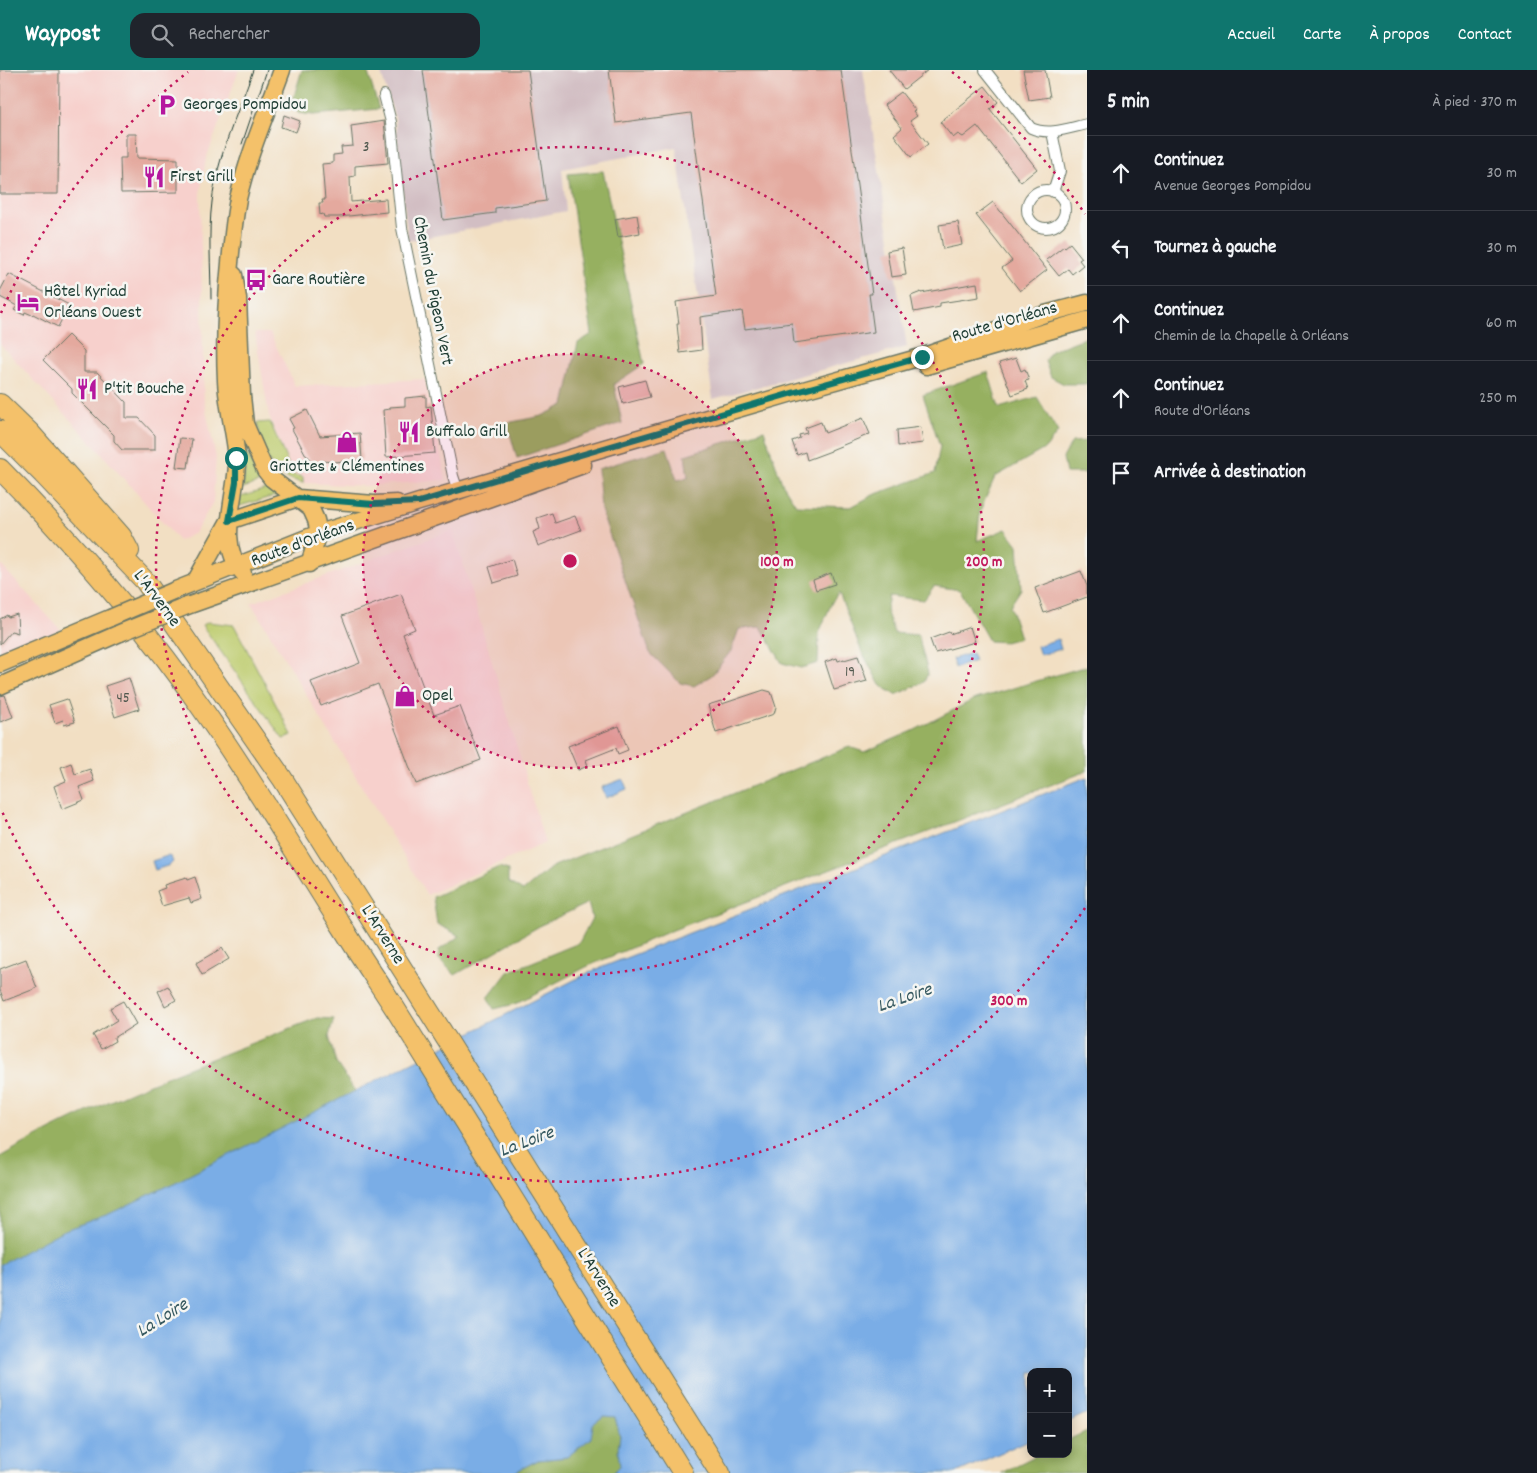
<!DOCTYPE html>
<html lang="fr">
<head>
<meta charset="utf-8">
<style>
  body { margin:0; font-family:Dekko,sans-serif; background:#20242c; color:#f1f3f6 }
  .controls { position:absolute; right:15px; bottom:15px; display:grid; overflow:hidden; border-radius:10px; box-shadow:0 2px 12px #0003 }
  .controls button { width:45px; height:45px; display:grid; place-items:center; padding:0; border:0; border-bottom:1px solid #363941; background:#171b24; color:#f1f3f6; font:25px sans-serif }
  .stop { position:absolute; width:15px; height:15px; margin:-11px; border:4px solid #0f766e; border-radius:50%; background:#fff }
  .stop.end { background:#0f766e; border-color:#fff; box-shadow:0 1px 5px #0008 }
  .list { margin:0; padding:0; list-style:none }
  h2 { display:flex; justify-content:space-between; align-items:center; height:65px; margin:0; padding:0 20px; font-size:21px }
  h2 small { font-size:16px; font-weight:400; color:#9ea1a6 }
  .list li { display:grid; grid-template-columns:32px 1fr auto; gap:15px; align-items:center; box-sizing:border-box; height:75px; padding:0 20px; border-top:1px solid #363941 }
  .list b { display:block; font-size:19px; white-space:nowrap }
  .list p { margin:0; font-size:16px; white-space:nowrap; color:#9ea1a6 }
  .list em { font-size:16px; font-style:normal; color:#9ea1a6 }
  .icon { flex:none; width:28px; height:28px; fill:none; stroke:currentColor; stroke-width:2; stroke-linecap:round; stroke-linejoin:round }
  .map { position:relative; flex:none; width:1087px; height:1403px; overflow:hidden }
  header { display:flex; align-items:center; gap:30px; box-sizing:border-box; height:70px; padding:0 25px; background:#0f766e; color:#fff }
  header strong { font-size:24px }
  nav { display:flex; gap:28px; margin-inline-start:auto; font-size:18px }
  .search { width:350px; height:45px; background:#20242c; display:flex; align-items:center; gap:12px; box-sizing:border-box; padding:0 18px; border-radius:15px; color:#9ea1a6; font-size:19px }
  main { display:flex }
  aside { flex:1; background:#171b24 }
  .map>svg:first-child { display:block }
  .built { fill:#f7d0cc }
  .industrial { fill:#d2bec3 }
  .green { fill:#becc6e; stroke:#6e8451 }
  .forest { fill:#96b061; stroke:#5a764a }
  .water { fill:#7aade6; stroke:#4c758d }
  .building { fill:#e4a99e }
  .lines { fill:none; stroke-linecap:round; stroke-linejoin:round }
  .minor-casing { stroke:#697666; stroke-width:12 }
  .primary-casing { stroke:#697666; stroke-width:19 }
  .motorway-casing { stroke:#697666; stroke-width:22 }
  .minor { stroke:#fff; stroke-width:10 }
  .primary { stroke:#f4c16a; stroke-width:16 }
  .motorway { stroke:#f4c16a; stroke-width:20 }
  .tram { stroke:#1f3d34; stroke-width:1 }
  .primary-bridge-casing { stroke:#697666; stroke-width:19; stroke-linecap:butt }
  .primary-bridge { stroke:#f4c16a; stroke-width:16 }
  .route { stroke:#0f766e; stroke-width:6 }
  .ring { fill:none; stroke:#c2185b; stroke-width:2.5; stroke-dasharray:2.5 5 }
  .labels { text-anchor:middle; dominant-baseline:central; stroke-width:5; stroke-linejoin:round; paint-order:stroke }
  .number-label { font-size:15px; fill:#50584e }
  .poi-label { font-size:18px; fill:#1f3d34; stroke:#f6f6f2; text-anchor:start }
  .street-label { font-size:18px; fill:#1f3d34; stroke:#f6f6f2 }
  .water-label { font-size:19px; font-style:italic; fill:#365960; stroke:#f6f6f2 }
  .centre { fill:#c2185b; stroke:#f6f6f2; stroke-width:2.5 }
  .ring-label { font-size:15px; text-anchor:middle; font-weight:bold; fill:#c2185b; stroke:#f6f6f2; stroke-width:5; stroke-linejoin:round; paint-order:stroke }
</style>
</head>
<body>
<header>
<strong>Waypost</strong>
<div class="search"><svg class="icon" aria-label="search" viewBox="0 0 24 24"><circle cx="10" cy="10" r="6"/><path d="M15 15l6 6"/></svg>Rechercher</div>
<nav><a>Accueil</a><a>Carte</a><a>À propos</a><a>Contact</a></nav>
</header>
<main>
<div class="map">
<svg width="1087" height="1403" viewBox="0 0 1087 1403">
  <rect width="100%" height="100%" fill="#f6f6f2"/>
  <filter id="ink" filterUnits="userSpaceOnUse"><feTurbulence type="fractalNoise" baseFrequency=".02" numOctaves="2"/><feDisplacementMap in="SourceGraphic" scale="10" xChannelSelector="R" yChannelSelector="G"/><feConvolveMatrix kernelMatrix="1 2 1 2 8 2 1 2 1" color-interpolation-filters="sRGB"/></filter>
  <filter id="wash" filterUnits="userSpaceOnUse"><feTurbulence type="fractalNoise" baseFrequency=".0096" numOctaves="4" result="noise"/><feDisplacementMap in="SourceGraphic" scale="20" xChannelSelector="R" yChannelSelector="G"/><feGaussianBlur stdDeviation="1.12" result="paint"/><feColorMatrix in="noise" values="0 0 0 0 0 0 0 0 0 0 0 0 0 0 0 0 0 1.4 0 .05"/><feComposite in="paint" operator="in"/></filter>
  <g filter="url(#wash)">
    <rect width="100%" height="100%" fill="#f2dfc3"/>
    <path class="built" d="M0 0H239L206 89 200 124 204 331 216 387 213 432 195 463 179 471 100 382 0 274Z
      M255 263H270L295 316 425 309 446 410 367 416 304 413 303 406 293 404 269 346Z
      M453 460 545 773 427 825 251 533Z
      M0 494 61 560 0 583Z"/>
    <path class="industrial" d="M380 0H863L907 277 713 329 676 77 562 99 566 141 408 171 395 48Z"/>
    <path class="green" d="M270 352 293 405 303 407V413L287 408 270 393 265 385 257 353Z
      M242 374H244L254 399 263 411 243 418 245 400Z
      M269 418 279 423 278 425 239 436 241 427Z
      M208 552 234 555 292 665 283 669 202 555Z"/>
    <path class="forest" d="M302 0H367L379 39 313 45 298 43 292 33Z
      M603 101 644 294 614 314 622 353 517 388 507 353 542 346 564 335 578 273 592 264 568 104Z
      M1087 267V314H1064L1051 307 1045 291 1051 281Z
      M988 302 999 338 1037 327 1058 362 1046 378 995 407 980 441 977 471 1006 459 1018 475 1021 519 1010 536 1020 568 1005 572 989 571 960 520 934 516 924 530 889 526 886 540 894 563 918 565 928 603 924 612 896 625 880 615 861 580 839 523 832 532 819 563 818 593 801 598 782 593 761 557 739 559 731 581 712 605 694 616 680 613 650 583 601 440 598 399 667 378 677 410 688 408 685 385 764 360 782 413 796 435 851 437 873 425 935 403 940 376 923 325Z
      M1087 371V403H1066L1063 388 1072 372Z
      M1087 596V701L673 860 586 897 515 934 494 939 488 928 508 902 579 873 592 848 588 833 543 854 455 905 438 888 439 880 460 866 437 854 433 827 499 797 508 800V812L523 821 552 797 569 790 849 677 864 682 913 661 973 630Z
      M317 948 334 949 329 966 336 993 359 1027 0 1203V1087C100 1029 209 990 317 948Z
      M604 1346H615L620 1366 618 1380 621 1396 613 1403H513L538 1390 567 1387 592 1354Z
      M1087 1361V1403H1001L1039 1384H1068V1370Z"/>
    <path class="water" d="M1058 569 1061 579 1040 585 1037 576Z
      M972 583 975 591 955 598 952 589Z
      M1087 707V1343L1068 1352V1302H1031V1369L956 1403H613L620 1396 618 1380 620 1366 615 1347 604 1346 593 1354 591 1368 567 1387 538 1390 513 1403H0V1195L62 1161 109 1144 170 1115 590 902Z
      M623 709 627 719 606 728 602 717Z
      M167 786 171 787 173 792 170 795 155 800 152 791Z"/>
    <g id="blocks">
      <path class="building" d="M0 0H59L58 124H0Z
        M423 0H528L546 131 495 138V143L443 150Z
        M609 0H841L872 224H869L874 262 794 273 792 253 745 259 742 241 700 247 702 280 680 283 677 254H679L676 232 716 226 691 43 616 53Z
        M889 0H928L904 19Z
        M1023 0H1045L1050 27 1029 30Z
        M985 16 998 32 990 39 1037 99 1021 112 977 56 963 67 958 64 953 68 940 52Z
        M901 22 915 40 913 41 917 46 910 51 928 74 911 87 894 65 902 58 884 35Z
        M284 45 300 51 296 62 281 57Z
        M384 51 388 93 355 96V106L350 107 351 132 386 129 387 142 339 147H324L323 144 320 145 319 133H323L322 130H325L322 94 333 93V85L342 84 341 77 353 76 351 56Z
        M126 64H136L137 88 178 89V122L121 123 120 88H126Z
        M993 132 1047 200 1020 221 1002 198 1012 191 976 145Z
        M637 145 640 163 618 167 615 149Z
        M958 152 962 175 943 179 939 155Z
        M1070 173 1082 188 1079 190 1083 195 1072 204 1068 199 1059 206 1046 190 1064 176 1065 177Z
        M902 178 906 205 891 207 887 181Z
        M9 204 69 235 58 257 33 244 32 245 25 242 24 245 14 240 17 236 0 227V221Z
        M977 213 979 227 940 233V237L914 242 911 226 921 222V223Z
        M68 265 84 281V302H97L126 332V348H139L155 365V380H122L114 371V365L72 323V319L43 290Z
        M1016 288 1021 301 1025 299 1029 310 1025 311 1028 319 1012 325 999 293Z
        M645 310 650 327 623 334 619 317Z
        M426 326V337L431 336 435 383 386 387 383 340 390 339V337L405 336V328Z
        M307 340 320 366 360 363 362 390 334 392 322 391 313 395 308 386 307 387 292 359 294 358 289 349Z
        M863 348 870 364 831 380V381L807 390 805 382 797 385 792 371 800 368 799 365 807 363 805 358 821 352 825 363Z
        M921 357 923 373 898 376 897 360Z
        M180 368 192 369 188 398 176 397Z
        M552 443 555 453 575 446 581 460 538 476 533 462 540 459 537 448Z
        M512 489 517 506 494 513 489 497Z
        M1081 501 1087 516V527L1044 543 1035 518Z
        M831 503 835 514 816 520 813 510Z
        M401 524 415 559 403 564 434 645 460 636 481 690 416 714 378 614 321 636 311 612 360 593 342 546Z
        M17 544 18 563 11 561 0 574V549L7 545 8 547Z
        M970 557 975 572 935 583 930 569 949 562 950 564Z
        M858 586 867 611 834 620 825 592 837 588 838 591 844 589V590Z
        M129 608 139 639 115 647 105 616Z
        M764 620 771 622 776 637 774 644 716 663 708 635 721 631 722 634Z
        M5 625 13 647 0 652V626Z
        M67 629 75 652 64 655 63 650 55 653 49 635Z
        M619 656 628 680 618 684 616 678 586 690 588 696 578 700 568 676Z
        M71 693 75 704 90 699 94 711 79 717 84 730 62 739 54 716 66 711 61 697Z
        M195 807 202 829 191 833 189 828 162 836 157 821 165 818 164 815 186 808 187 810Z
        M222 878 229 889 202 905 196 893Z
        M26 889 37 918 4 931 0 920V899Z
        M168 916 176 930 165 936 158 921Z
        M123 931 136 954 114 968 115 971 101 979 93 965 117 950 110 938Z"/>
    </g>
  </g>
  <g filter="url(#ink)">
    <use href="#blocks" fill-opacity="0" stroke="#697666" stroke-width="1"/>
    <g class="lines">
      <g class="minor-casing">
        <path id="minor" d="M985 0 1031 58C1049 66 1069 58 1087 54
          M384 25 391 52 402 158 453 406 458 421
          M1052 62 1060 101 1053 122
          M1027 139a19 19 0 1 1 38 0a19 19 0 1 1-38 0Z"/>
      </g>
      <g class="primary-casing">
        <path id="primary" d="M234 205 238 228 242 326 245 354 265 400 272 409 311 439 316 450 319 463 309 494
          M926 296 1087 250
          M243 503C215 473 238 424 237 389 235 363 227 337 226 310 224 271 226 232 230 193 232 172 234 150 238 129 248 85 267 42 282 0
          M195 512 229 451 298 428 374 434 397 433
          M173 521 319 463 419 432 789 324 921 287 1045 244 1087 233
          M187 536 583 395
          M0 594 110 548
          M0 616 120 563"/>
      </g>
      <g class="motorway-casing">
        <path id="motorway" d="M0 334 31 364 121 466 129 481
          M0 361 43 404 145 511 282 708 720 1403
          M0 399C73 473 142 552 201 637 252 709 296 784 343 858 360 886 379 913 396 940 493 1094 587 1249 683 1403"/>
      </g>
      <use href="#minor" class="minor"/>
      <use href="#primary" class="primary"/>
      <use href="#motorway" class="motorway"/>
      <path class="tram" d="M242 74 267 0
        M211 229C211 197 208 164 212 132 217 87 238 43 253 0"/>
      <g class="primary-bridge-casing">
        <path id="primary-bridge" d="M110 548 173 521
          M120 563 187 536"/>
      </g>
      <use href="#primary-bridge" class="primary-bridge"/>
    </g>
  </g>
  <g class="lines" filter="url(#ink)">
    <path class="route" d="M236 388V412L229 451 298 428 374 434 419 432 789 324 922 287"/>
  </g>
  <circle cx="570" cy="491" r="207" fill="#c2185b" fill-opacity=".12"/>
  <g class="ring">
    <circle cx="570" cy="491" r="207"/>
    <circle cx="570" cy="491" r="414"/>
    <path d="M1085 838A621 621 0 0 1 1 739M1 243A621 621 0 0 1 188 2M952 2A621 621 0 0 1 1085 144"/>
  </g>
  <defs>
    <g id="parking-bare" transform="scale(1.725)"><path d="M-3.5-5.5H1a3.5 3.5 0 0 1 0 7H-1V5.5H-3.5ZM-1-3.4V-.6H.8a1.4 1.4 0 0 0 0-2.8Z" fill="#b5179e" stroke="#f6f6f2" stroke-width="2.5" paint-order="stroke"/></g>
    <g id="restaurant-bare" transform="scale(1.725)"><path d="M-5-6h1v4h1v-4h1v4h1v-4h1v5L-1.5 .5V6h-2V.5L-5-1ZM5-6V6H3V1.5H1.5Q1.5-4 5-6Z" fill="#b5179e" stroke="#f6f6f2" stroke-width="2.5" paint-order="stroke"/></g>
    <g id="bus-bare" transform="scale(1.725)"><path d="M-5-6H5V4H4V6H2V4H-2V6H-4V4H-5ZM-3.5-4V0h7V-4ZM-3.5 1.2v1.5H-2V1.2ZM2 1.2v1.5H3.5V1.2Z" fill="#b5179e" stroke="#f6f6f2" stroke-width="2.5" paint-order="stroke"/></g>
    <g id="hotel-bare" transform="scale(1.725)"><path d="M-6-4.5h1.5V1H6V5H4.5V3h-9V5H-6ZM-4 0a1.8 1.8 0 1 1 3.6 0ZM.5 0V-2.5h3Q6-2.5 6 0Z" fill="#b5179e" stroke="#f6f6f2" stroke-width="2.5" paint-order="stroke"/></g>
    <g id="shop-bare" transform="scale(1.725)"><path d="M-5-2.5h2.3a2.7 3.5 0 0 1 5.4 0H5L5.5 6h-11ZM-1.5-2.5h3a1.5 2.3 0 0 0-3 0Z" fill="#b5179e" stroke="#f6f6f2" stroke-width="2.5" paint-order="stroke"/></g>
  </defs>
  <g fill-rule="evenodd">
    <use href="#parking-bare" x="167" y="35"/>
    <use href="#restaurant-bare" x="154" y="107"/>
    <use href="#bus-bare" x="256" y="210"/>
    <use href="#hotel-bare" x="28" y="232"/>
    <use href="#restaurant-bare" x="87" y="319"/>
    <use href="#restaurant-bare" x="409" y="362"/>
    <use href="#shop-bare" x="347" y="372"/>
    <use href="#shop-bare" x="405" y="626"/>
  </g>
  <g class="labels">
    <g class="number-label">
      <text x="366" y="78">3</text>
      <text x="850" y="603">19</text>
      <text x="123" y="629">45</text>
    </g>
    <g class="poi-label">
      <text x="183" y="35">Georges Pompidou</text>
      <text x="170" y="107">First Grill</text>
      <text x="272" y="210">Gare Routière</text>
      <text x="44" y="222">Hôtel Kyriad<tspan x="44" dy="21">Orléans Ouest</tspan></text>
      <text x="104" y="319">P'tit Bouche</text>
      <text x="426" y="362">Buffalo Grill</text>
      <text x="347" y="397" text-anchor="middle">Griottes &amp; Clémentines</text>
      <text x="422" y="626">Opel</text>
    </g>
    <g class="street-label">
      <text transform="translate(432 221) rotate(79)">Chemin du Pigeon Vert</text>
      <text transform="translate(1005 253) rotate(-16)">Route d'Orléans</text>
      <text transform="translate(303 474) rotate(-20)">Route d'Orléans</text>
      <text transform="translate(156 529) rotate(53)">L'Arverne</text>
      <text transform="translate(382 865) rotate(58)">L'Arverne</text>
      <text transform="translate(598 1208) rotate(58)">L'Arverne</text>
    </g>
    <g class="water-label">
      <text transform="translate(905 929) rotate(-19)">La Loire</text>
      <text transform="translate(527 1073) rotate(-21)">La Loire</text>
      <text transform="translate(163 1249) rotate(-32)">La Loire</text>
    </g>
  </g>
  <circle cx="570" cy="491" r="8" class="centre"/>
  <g class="ring-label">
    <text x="777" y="496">100 m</text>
    <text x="984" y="496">200 m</text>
    <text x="1009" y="935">300 m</text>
  </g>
</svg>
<div class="controls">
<button>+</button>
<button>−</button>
</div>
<div class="stop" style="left:236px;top:388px"></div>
<div class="stop end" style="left:922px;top:287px"></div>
</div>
<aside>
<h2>5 min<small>À pied · 370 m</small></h2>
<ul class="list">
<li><svg class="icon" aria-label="ahead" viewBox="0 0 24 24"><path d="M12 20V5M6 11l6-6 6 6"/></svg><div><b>Continuez</b><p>Avenue Georges Pompidou</p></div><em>30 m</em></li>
<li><svg class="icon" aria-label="left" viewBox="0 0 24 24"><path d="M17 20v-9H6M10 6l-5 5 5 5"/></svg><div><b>Tournez à gauche</b></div><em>30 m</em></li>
<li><svg class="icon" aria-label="ahead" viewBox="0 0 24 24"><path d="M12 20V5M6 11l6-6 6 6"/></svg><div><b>Continuez</b><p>Chemin de la Chapelle à Orléans</p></div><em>60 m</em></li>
<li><svg class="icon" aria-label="ahead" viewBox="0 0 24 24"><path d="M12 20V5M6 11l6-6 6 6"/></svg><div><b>Continuez</b><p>Route d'Orléans</p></div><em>250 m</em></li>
<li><svg class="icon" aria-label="arrive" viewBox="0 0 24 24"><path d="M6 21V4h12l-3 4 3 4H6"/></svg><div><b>Arrivée à destination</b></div></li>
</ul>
</aside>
</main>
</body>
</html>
